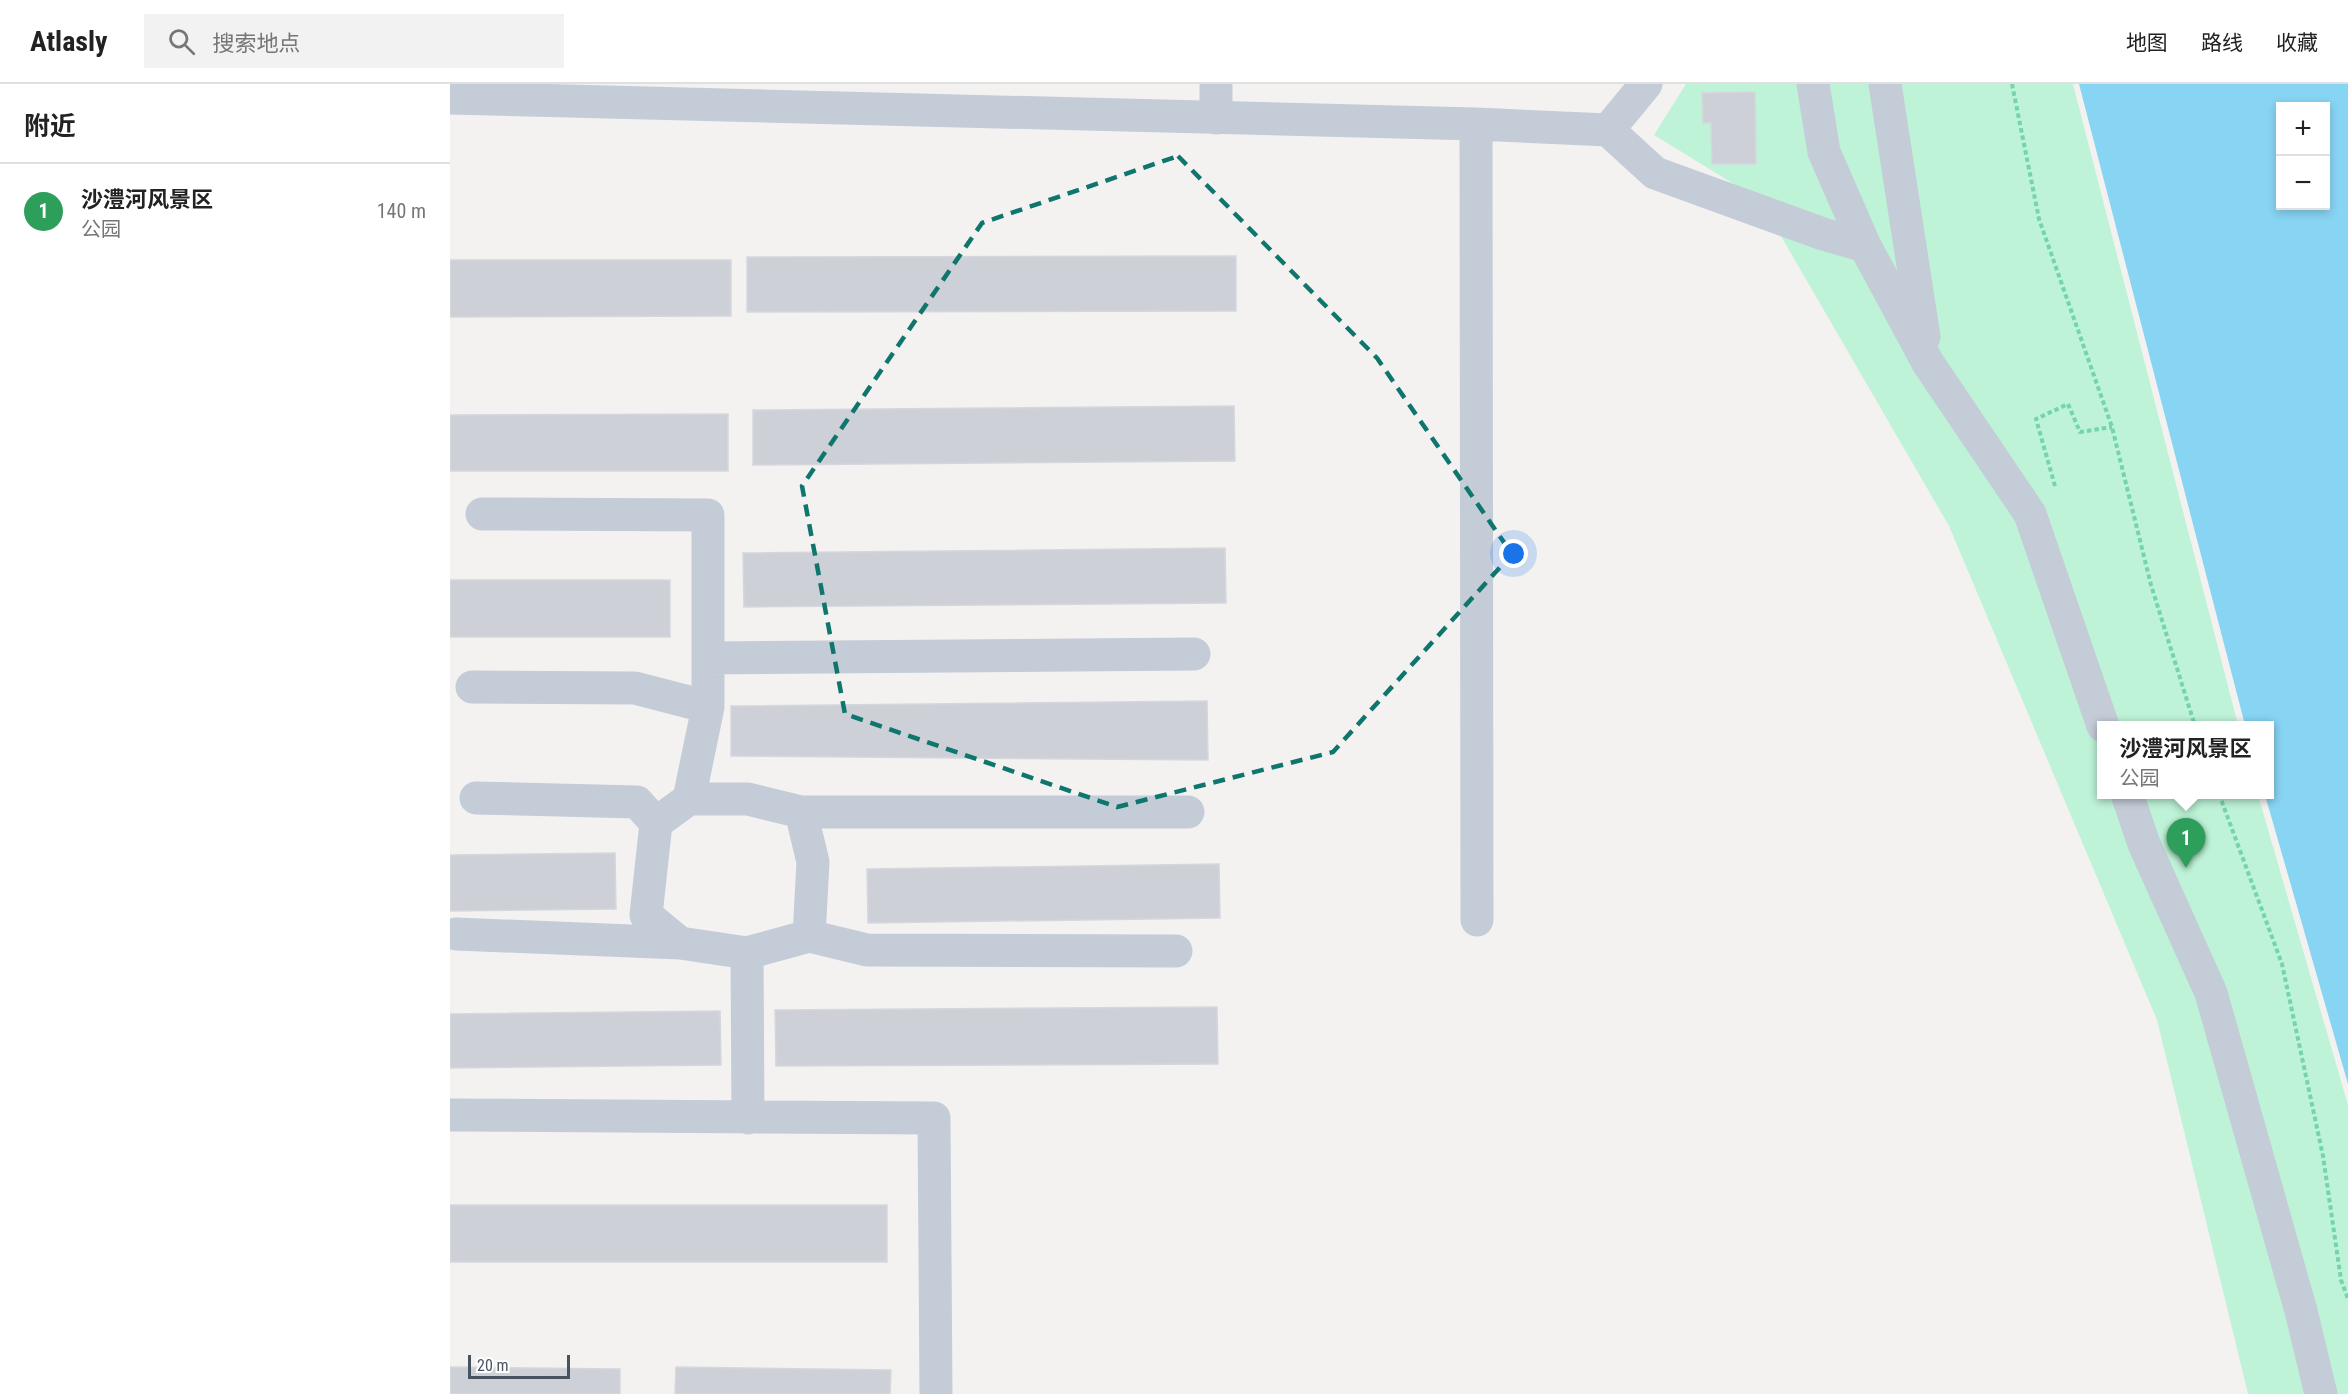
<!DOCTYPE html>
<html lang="zh">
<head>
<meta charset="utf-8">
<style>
  body { margin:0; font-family:"Roboto Condensed","Noto Sans SC",sans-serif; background:#f2f2f2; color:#222 }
  .controls { position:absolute; right:18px; top:18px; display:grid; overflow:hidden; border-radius:0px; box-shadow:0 3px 9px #0003 }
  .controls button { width:54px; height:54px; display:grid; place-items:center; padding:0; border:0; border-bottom:2px solid #e0e0e0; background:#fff; color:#222; font:30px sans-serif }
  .scale { position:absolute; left:18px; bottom:15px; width:102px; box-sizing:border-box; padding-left:6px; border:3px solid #485361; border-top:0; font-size:16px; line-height:21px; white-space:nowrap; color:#485361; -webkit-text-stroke:4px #fff; paint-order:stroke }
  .you { position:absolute; left:1064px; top:470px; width:21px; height:21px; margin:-15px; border:4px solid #fff; border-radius:50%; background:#1a73e8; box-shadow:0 0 0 9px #1a73e833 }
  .badge { display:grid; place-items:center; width:39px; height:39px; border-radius:50%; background:#0c5df3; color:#fff; font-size:20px; font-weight:700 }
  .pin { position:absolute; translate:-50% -50px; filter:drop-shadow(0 2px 3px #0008) }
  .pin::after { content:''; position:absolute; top:32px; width:21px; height:18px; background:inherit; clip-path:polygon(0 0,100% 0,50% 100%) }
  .popup { position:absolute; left:1647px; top:637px; width:177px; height:78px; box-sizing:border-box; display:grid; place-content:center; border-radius:0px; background:#fff; filter:drop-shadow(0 2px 4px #0005); font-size:20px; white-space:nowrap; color:#767676 }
  .popup b { font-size:22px; color:#222 }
  .popup::after { content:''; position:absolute; left:50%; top:100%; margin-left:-12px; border:12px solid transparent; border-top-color:#fff }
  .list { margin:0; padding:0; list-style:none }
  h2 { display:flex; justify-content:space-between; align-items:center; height:78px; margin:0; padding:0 24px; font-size:26px }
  h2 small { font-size:20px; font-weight:400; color:#767676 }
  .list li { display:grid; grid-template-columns:39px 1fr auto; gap:18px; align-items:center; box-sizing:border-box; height:96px; padding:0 24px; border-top:2px solid #e0e0e0 }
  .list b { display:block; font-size:22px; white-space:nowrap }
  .list p { margin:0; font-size:20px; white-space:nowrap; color:#767676 }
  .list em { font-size:20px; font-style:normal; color:#767676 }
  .icon { flex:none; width:33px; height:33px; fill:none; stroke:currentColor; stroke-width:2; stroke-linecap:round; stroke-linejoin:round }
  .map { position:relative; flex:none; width:1898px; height:1310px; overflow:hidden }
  header { display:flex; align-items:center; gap:36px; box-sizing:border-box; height:84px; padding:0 30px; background:#fff; border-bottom:2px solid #e0e0e0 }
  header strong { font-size:28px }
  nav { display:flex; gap:33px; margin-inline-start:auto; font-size:21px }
  .search { width:420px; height:54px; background:#f2f2f2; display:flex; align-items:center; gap:15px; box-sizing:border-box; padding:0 21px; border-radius:0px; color:#767676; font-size:22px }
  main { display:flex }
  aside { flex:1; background:#fff }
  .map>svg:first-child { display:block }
  .green { fill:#bef3d7 }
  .water { fill:#88d4f3; fill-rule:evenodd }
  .building { fill:#cdd0d7; stroke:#d5d7dd; stroke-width:1.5 }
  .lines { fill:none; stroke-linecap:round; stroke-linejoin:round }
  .path { stroke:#73d4ad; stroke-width:4; stroke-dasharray:4.5 3; stroke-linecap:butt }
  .minor { stroke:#c4ccd7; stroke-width:33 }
  .marked { fill:none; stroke:#0f766e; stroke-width:4.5; stroke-dasharray:12 8; stroke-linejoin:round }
</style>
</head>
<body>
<header>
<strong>Atlasly</strong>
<div class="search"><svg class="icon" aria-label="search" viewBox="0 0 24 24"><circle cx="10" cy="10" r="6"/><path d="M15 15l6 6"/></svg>搜索地点</div>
<nav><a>地图</a><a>路线</a><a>收藏</a></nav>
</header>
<main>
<aside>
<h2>附近<small></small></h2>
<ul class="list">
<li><span class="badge" style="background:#2e9e5b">1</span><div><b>沙澧河风景区</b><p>公园</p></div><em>140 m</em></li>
</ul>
</aside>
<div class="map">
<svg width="1898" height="1310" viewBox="0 0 1898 1310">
  <rect width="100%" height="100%" fill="#f4f2f1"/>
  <path class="green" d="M1236 0H1623L1788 641 1652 642V710L1808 711 1898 1021V1310H1798L1707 936 1499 442 1310 116 1204 51Z"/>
  <path class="water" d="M1629 0H1898V1000L1815 711 1820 710V642L1795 641ZM1830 22H1876V122H1830Z"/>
  <path class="building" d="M1305 8 1306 80H1262L1261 39H1253L1252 9Z
    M786 172V227L297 228V173Z
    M0 176H281V232L0 233Z
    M784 322 785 377 303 381V326Z
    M278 330V387H0V331Z
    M775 464 776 519 294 523 293 469Z
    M0 496H220V553H0Z
    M757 617 758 676 281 672V622Z
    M165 769 166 825 0 827V771Z
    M769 780 770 834 418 839 417 785Z
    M767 923 768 980 326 982 325 926Z
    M270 927 271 981 0 984V930Z
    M0 1121H437V1178H0Z
    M0 1283 170 1285V1310H0Z
    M226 1283 441 1286 440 1310H225Z"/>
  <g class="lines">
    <path class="path" d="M1562 0 1589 135 1662 343 1701 501 1745 642
      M1605 402 1586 335 1618 320 1630 348 1662 343
      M1769 710 1832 880 1873 1072 1891 1196 1898 1215"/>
    <path class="minor" d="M766 0V34
      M1363 0 1374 68 1415 162 1478 279 1580 430 1653 642
      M1435 0 1474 253
      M0 14 1026 40 1158 46 1196 0
      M1026 40 1027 836
      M1158 46 1205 89 1373 150 1415 162
      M32 430 258 431V623L239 715
      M258 574 744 570
      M22 603 185 604 258 623
      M1677 710 1694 760 1761 909 1851 1227 1871 1310
      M26 714 187 718 206 739
      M351 728H738
      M6 850 230 859
      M359 852 417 866 726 867
      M297 869 230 859 196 831 206 739 239 715H298L351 728 363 778 359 852 297 869 298 1034
      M0 1031 484 1034 486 1310"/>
  </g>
  <path class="marked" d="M728 72 927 274 1062 470 883 668 667 723 395 630 352 402 532 139Z"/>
</svg>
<div class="controls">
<button>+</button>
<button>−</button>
</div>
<div class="scale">20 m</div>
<div class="you"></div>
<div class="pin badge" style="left:1736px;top:784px;background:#2e9e5b">1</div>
<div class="popup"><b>沙澧河风景区</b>公园</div>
</div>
</main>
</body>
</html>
